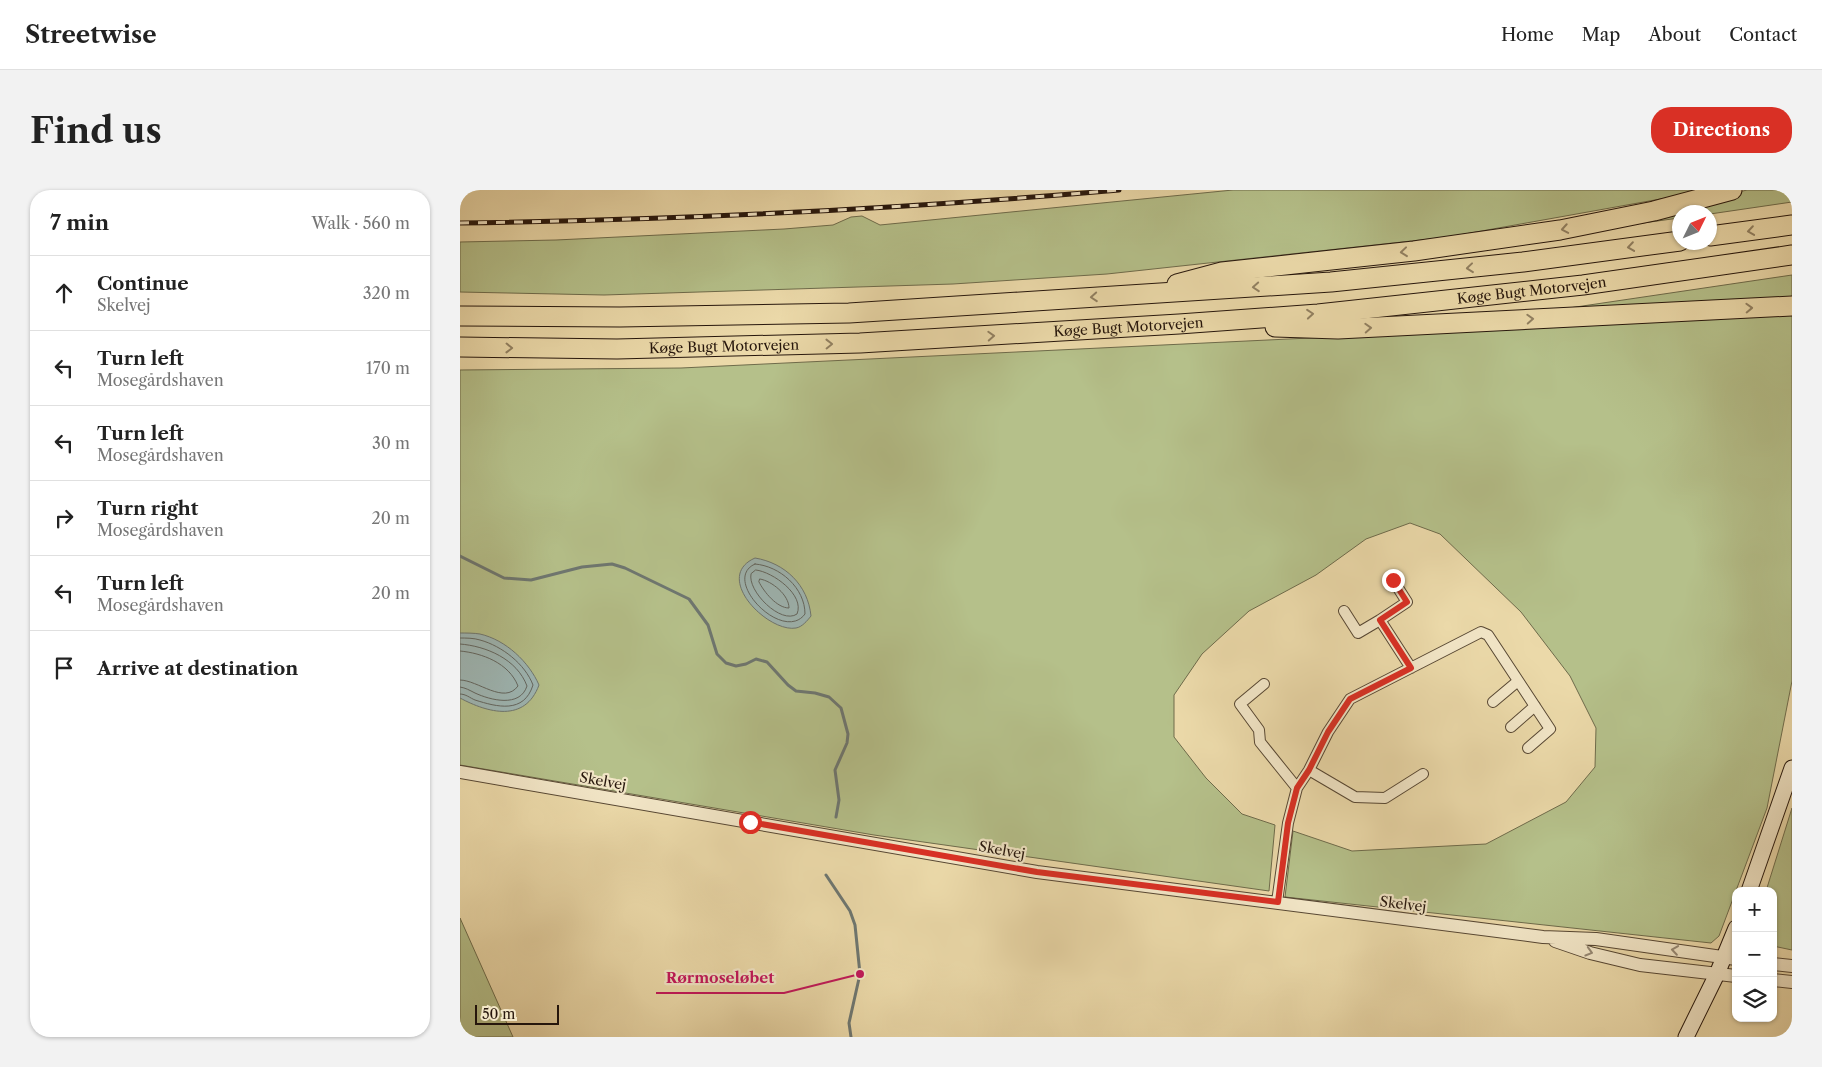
<!DOCTYPE html>
<html lang="en">
<head>
<meta charset="utf-8">
<style>
  body { margin:0; font-family:"Libre Caslon Text",serif; background:#f2f2f2; color:#222 }
  .controls { position:absolute; right:15px; bottom:15px; display:grid; overflow:hidden; border-radius:10px; box-shadow:0 1px 4px #0004 }
  .controls button { width:45px; height:45px; display:grid; place-items:center; padding:0; border:0; border-bottom:1px solid #e0e0e0; background:#fff; color:#222; font:25px sans-serif }
  .compass { position:absolute; left:1212px; top:15px; width:45px; height:45px; border-radius:50%; background:#fff; box-shadow:0 1px 4px #0004; rotate:47deg }
  .scale { position:absolute; left:15px; bottom:12px; width:84px; box-sizing:border-box; padding-left:5px; border:2px solid #26160c; border-top:0; font-size:14px; line-height:18px; white-space:nowrap; color:#26160c; -webkit-text-stroke:4px #f2e6c7; paint-order:stroke }
  .stop { position:absolute; width:15px; height:15px; margin:-11px; border:4px solid #d93025; border-radius:50%; background:#fff }
  .stop.end { background:#d93025; border-color:#fff; box-shadow:0 1px 5px #0008 }
  .list { margin:0; padding:0; list-style:none }
  h2 { display:flex; justify-content:space-between; align-items:center; height:65px; margin:0; padding:0 20px; font-size:21px }
  h2 small { font-size:16px; font-weight:400; color:#767676 }
  .list li { display:grid; grid-template-columns:32px 1fr auto; gap:15px; align-items:center; box-sizing:border-box; height:75px; padding:0 20px; border-top:1px solid #e0e0e0 }
  .list b { display:block; font-size:19px; white-space:nowrap }
  .list p { margin:0; font-size:16px; white-space:nowrap; color:#767676 }
  .list em { font-size:16px; font-style:normal; color:#767676 }
  .icon { flex:none; width:28px; height:28px; fill:none; stroke:currentColor; stroke-width:2; stroke-linecap:round; stroke-linejoin:round }
  .map { position:relative; flex:none; width:1332px; height:847px; overflow:hidden; border-radius:20px }
  header { display:flex; align-items:center; gap:30px; box-sizing:border-box; height:70px; padding:0 25px; background:#fff; border-bottom:1px solid #e0e0e0 }
  header strong { font-size:24px }
  nav { display:flex; gap:28px; margin-inline-start:auto; font-size:18px }
  .intro { display:flex; align-items:center; justify-content:space-between; box-sizing:border-box; height:120px; padding:0 30px }
  h1 { margin:0; font-size:35px }
  .button { padding:12px 22px; border-radius:20px; background:#d93025; color:#fff; font-size:18px; font-weight:700 }
  main { display:flex; gap:30px; padding:0 30px }
  aside { flex:1; background:#fff; border-radius:20px; box-shadow:0 1px 4px #0004 }
  .map>svg:first-child { display:block }
  .green { fill:#b5c08a; stroke:#6e6b4b }
  .water { fill:#9eb7b5; stroke:#6e7771 }
  .lines { fill:none; stroke-linecap:round; stroke-linejoin:round }
  .shore { stroke:#626660; stroke-width:1 }
  .stream { stroke:#6e7771; stroke-width:3 }
  .minor-casing { stroke:#574733; stroke-width:12 }
  .tertiary-casing { stroke:#574733; stroke-width:14 }
  .secondary-casing { stroke:#26160c; stroke-width:17 }
  .motorway-casing { stroke:#26160c; stroke-width:21 }
  .minor { stroke:#f2e6c7; stroke-width:10 }
  .tertiary { stroke:#f2e6c7; stroke-width:12 }
  .secondary { stroke:#f2e6c7; stroke-width:15 }
  .motorway { stroke:#ebd9a9; stroke-width:19 }
  .rail-casing { stroke:#26160c; stroke-width:5 }
  .rail { stroke:#f2e6c7; stroke-width:3; stroke-dasharray:9; stroke-linecap:butt }
  .oneway { stroke:#928162 }
  .oneway2 { stroke:#968873 }
  .route { stroke:#d93025; stroke-width:6 }
  .labels { text-anchor:middle; dominant-baseline:central; stroke-width:4.5; stroke-linejoin:round; paint-order:stroke }
  .street-label { font-size:14px; fill:#26160c; stroke:#f2e6c7 }
  .leader { fill:none; stroke:#c2185b; stroke-width:2 }
  .callout-dot { fill:#c2185b; stroke:#f2e6c7; stroke-width:2 }
  .callout-label { font-size:15px; text-anchor:middle; font-weight:bold; fill:#c2185b; stroke:#f2e6c7; stroke-width:4.5; stroke-linejoin:round; paint-order:stroke }
</style>
</head>
<body>
<header>
<strong>Streetwise</strong>
<nav><a>Home</a><a>Map</a><a>About</a><a>Contact</a></nav>
</header>
<div class="intro"><h1>Find us</h1><a class="button">Directions</a></div>
<main>
<aside>
<h2>7 min<small>Walk · 560 m</small></h2>
<ul class="list">
<li><svg class="icon" aria-label="ahead" viewBox="0 0 24 24"><path d="M12 20V5M6 11l6-6 6 6"/></svg><div><b>Continue</b><p>Skelvej</p></div><em>320 m</em></li>
<li><svg class="icon" aria-label="left" viewBox="0 0 24 24"><path d="M17 20v-9H6M10 6l-5 5 5 5"/></svg><div><b>Turn left</b><p>Mosegårdshaven</p></div><em>170 m</em></li>
<li><svg class="icon" aria-label="left" viewBox="0 0 24 24"><path d="M17 20v-9H6M10 6l-5 5 5 5"/></svg><div><b>Turn left</b><p>Mosegårdshaven</p></div><em>30 m</em></li>
<li><svg class="icon" aria-label="right" viewBox="0 0 24 24"><path d="M7 20v-9h11M14 6l5 5-5 5"/></svg><div><b>Turn right</b><p>Mosegårdshaven</p></div><em>20 m</em></li>
<li><svg class="icon" aria-label="left" viewBox="0 0 24 24"><path d="M17 20v-9H6M10 6l-5 5 5 5"/></svg><div><b>Turn left</b><p>Mosegårdshaven</p></div><em>20 m</em></li>
<li><svg class="icon" aria-label="arrive" viewBox="0 0 24 24"><path d="M6 21V4h12l-3 4 3 4H6"/></svg><div><b>Arrive at destination</b></div></li>
</ul>
</aside>
<div class="map">
<svg width="1332" height="847" viewBox="0 0 1332 847">
  <rect width="100%" height="100%" fill="#ebd9a9"/>
  <filter id="stains"><feTurbulence type="fractalNoise" baseFrequency=".004" numOctaves="4"/><feColorMatrix values="0 0 0 0 .2 0 0 0 0 .09 0 0 0 0 .02 0 0 0 .5 -.17"/></filter>
  <radialGradient id="worn" r=".72"><stop offset=".6" stop-color="#630" stop-opacity="0"/><stop offset="1" stop-color="#630" stop-opacity=".3"/></radialGradient>
  <path class="green" d="M773 0H1236L1206 8 988 47 647 84 493 94 144 105 0 102V52L96 50 324 39 373 35 391 27 402 26 420 35Z
    M1287 0H1332V12L1250 24V22H1220L1219 28 1111 43Z
    M1332 85V110L1082 122Z
    M1332 125V491L1307 618 1259 746 1251 753 825 707 833 641 892 661 1026 654 1106 612 1135 577 1136 538 1110 486 1061 422 980 344 950 333 906 349 856 385 789 421 742 464 714 505V547L746 588 782 624 815 635 809 701 414 645 0 575V180L221 178Z
    M1332 618V760L1313 756V701H1306Z
    M0 728 53 847H0Z"/>
  <path class="water" d="M295 368C325 373 348 395 351 426 347 431 342 437 336 438 308 443 252 387 295 368Z
    M0 443C6 443 14 443 20 444 46 450 69 472 79 495 65 533 28 523 0 508Z"/>
  <g class="lines">
    <path class="shore" d="M295 374C320 376 345 398 345 424 323 454 260 389 295 374Z
      M296 380C313 382 345 405 337 424 321 435 287 401 291 384Z
      M300 389C312 391 329 405 329 418 317 418 304 402 299 392Z
      M0 448C6 448 14 448 20 450 42 456 65 474 73 495 64 524 37 517 15 510 10 508 6 504 0 504
      M0 454C26 456 57 469 67 496 60 518 30 510 15 503 9 500 6 498 0 497
      M0 461C22 463 49 473 58 496 44 515 18 490 0 490"/>
    <path class="stream" d="M0 366 44 388 71 390 122 377 152 374 165 378 229 409 248 435 257 464 266 473 276 476 286 474 296 469 307 472 328 495 336 501 355 503 369 507 381 518 388 544 387 553 375 580 379 610 376 627
      M366 685 390 721 395 735 400 784 389 833 391 847"/>
    <g class="minor-casing">
      <path id="minor" d="M933 390 947 412 920 430 951 478
        M884 421 898 443 920 430
        M804 494 780 514 799 540 800 552 837 598
        M1033 512 1058 491
        M1051 537 1075 516
        M849 580 895 607 925 608 963 584
        M817 712 828 633 837 598 849 580 868 542 890 509 1021 442 1028 445 1090 539 1068 558"/>
    </g>
    <g class="tertiary-casing">
      <path id="tertiary" d="M0 582 577 682 1083 747 1136 749 1276 769
        M1095 751 1130 763 1180 775 1276 786
        M1313 774 1332 776
        M1313 790 1332 792"/>
    </g>
    <g class="secondary-casing">
      <path id="secondary" d="M1289 701 1332 578
        M1226 847 1257 784 1276 738"/>
    </g>
    <g class="motorway-casing">
      <g id="motorway">
        <path d="M1250 46 1332 35"/>
        <path d="M717 94 762 82 954 61 1100 40 1194 21 1272 0"/>
        <path d="M0 126 160 127 389 123 871 92 1063 72 1220 51"/>
        <path d="M815 137 878 139 1332 116"/>
        <path id="s1" d="M0 157 157 159 400 153 719 134 858 124 1123 95 1332 65"/>
      </g>
    </g>
    <use href="#minor" class="minor"/>
    <use href="#tertiary" class="tertiary"/>
    <use href="#secondary" class="secondary"/>
    <use href="#motorway" class="motorway"/>
    <g class="rail-casing">
      <path id="rail" d="M0 33C220 30 440 19 659 0"/>
    </g>
    <use href="#rail" class="rail"/>
  </g>
  <defs><path id="oneway-chevron" d="M-2-3.5L2.5 0L-2 3.5" fill="none" stroke-width="1.6" stroke-linecap="round" stroke-linejoin="round" transform="scale(1.25)"/></defs>
  <g class="oneway">
    <use href="#oneway-chevron" transform="translate(1105 39) rotate(170)"/>
    <use href="#oneway-chevron" transform="translate(1291 41) rotate(172)"/>
    <use href="#oneway-chevron" transform="translate(1171 57) rotate(172)"/>
    <use href="#oneway-chevron" transform="translate(944 62) rotate(174)"/>
    <use href="#oneway-chevron" transform="translate(1010 78) rotate(174)"/>
    <use href="#oneway-chevron" transform="translate(796 97) rotate(176)"/>
    <use href="#oneway-chevron" transform="translate(634 107) rotate(176)"/>
    <use href="#oneway-chevron" transform="translate(1289 118) rotate(-2)"/>
    <use href="#oneway-chevron" transform="translate(850 124) rotate(-5)"/>
    <use href="#oneway-chevron" transform="translate(1070 129) rotate(-3)"/>
    <use href="#oneway-chevron" transform="translate(908 138) rotate(-3)"/>
    <use href="#oneway-chevron" transform="translate(531 146) rotate(-3)"/>
    <use href="#oneway-chevron" transform="translate(369 154) rotate(-1)"/>
    <use href="#oneway-chevron" transform="translate(49 158) rotate(1)"/>
  </g>
  <g class="oneway2">
    <use href="#oneway-chevron" transform="translate(1215 760) rotate(-172)"/>
    <use href="#oneway-chevron" transform="translate(1129 762) rotate(16)"/>
  </g>
  <g class="lines">
    <path class="route" d="M290 632 577 682 818 712 828 633 837 598 849 580 868 542 890 509 951 478 920 430 947 412 933 390"/>
  </g>
  <g class="labels">
    <g class="street-label">
      <text stroke="none"><textPath href="#s1" startOffset="1074">Køge Bugt Motorvejen</textPath></text>
      <text stroke="none"><textPath href="#s1" startOffset="669">Køge Bugt Motorvejen</textPath></text>
      <text stroke="none"><textPath href="#s1" startOffset="264">Køge Bugt Motorvejen</textPath></text>
      <text transform="translate(143 591) rotate(10)">Skelvej</text>
      <text transform="translate(542 660) rotate(10)">Skelvej</text>
      <text transform="translate(943 714) rotate(7)">Skelvej</text>
    </g>
  </g>
  <path class="leader" d="M400 784L324 803H196"/>
  <circle class="callout-dot" cx="400" cy="784" r="5"/>
  <g class="callout-label">
    <text x="260" y="793">Rørmoseløbet</text>
  </g>
  <rect width="100%" height="100%" filter="url(#stains)"/>
  <rect width="100%" height="100%" fill="url(#worn)"/>
</svg>
<div class="controls">
<button>+</button>
<button>−</button>
<button><svg class="icon" aria-label="layers" viewBox="0 0 24 24"><path d="M12 4l9 5-9 5-9-5zM3 14l9 5 9-5"/></svg></button>
</div>
<svg class="compass" viewBox="-18 -18 36 36"><path d="M0-13l5 13h-10z" fill="#e53935"/><path d="M0 13l5-13h-10z" fill="#767676"/></svg>
<div class="scale">50 m</div>
<div class="stop" style="left:290px;top:632px"></div>
<div class="stop end" style="left:933px;top:390px"></div>
</div>
</main>
</body>
</html>
